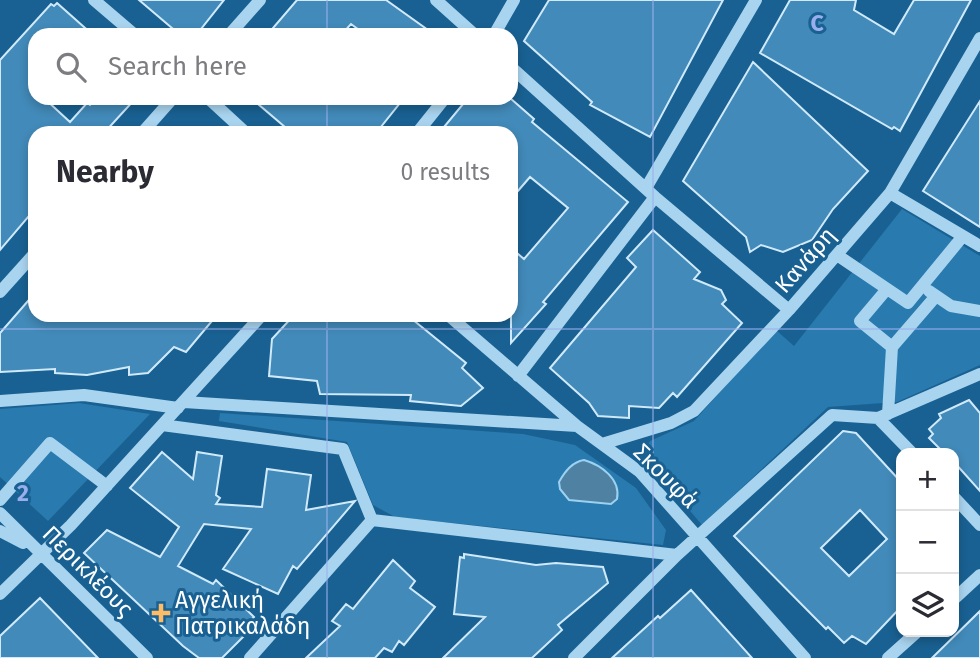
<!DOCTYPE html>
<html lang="en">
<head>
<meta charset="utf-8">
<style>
  body { margin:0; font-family:"Fira Sans",sans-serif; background:#f2f2f3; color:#2b2b33 }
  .controls { position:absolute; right:21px; bottom:21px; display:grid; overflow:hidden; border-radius:14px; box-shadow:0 4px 10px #0003 }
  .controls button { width:63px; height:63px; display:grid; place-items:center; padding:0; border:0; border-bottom:2px solid #e1e1e2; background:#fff; color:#2b2b33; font:35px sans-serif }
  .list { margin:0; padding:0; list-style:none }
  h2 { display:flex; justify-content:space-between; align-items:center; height:91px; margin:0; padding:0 28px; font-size:30px }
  h2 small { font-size:23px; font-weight:400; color:#7c7c81 }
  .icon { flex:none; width:38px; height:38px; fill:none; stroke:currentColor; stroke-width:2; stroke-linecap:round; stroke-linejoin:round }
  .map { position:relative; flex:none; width:980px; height:658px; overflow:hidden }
  .search { position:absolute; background:#fff; box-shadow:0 4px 10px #0003; left:28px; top:28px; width:490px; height:77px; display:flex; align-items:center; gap:18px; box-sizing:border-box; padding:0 24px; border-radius:21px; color:#7c7c81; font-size:26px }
  .panel { position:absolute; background:#fff; box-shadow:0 4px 10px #0003; left:28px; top:126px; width:490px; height:196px; border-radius:21px }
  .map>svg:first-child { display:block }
  .green { fill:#297aae }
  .water { fill:#4f81a3; stroke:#9cd1f1; stroke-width:2 }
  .building { fill:#428ab9; stroke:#d0eafb; stroke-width:2; fill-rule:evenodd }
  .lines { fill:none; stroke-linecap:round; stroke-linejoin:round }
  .minor { stroke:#a9d4ef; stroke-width:12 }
  .grid { fill:none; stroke:#99afed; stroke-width:2; stroke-opacity:0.55 }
  .poi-dot { fill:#ffbc67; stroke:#196192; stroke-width:2.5 }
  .labels { text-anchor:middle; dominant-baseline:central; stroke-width:6; stroke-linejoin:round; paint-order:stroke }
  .street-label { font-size:23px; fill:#fff; stroke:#196192 }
  .poi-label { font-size:23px; fill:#fff; stroke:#196192; text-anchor:start }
  .grid-label { font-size:23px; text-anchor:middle; font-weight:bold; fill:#99afed; stroke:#196192; stroke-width:6; stroke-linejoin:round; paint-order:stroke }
</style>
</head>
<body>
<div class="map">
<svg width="980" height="658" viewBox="0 0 980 658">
  <rect width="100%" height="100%" fill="#196192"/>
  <path class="green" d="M902 209 980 256V365L897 402 828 407 702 525 646 459 644 450 650 441 694 421 776 330 794 346Z
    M79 403 150 414 48 521 0 477V409Z
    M220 413 523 434 575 445 636 488 666 530 663 545 395 517 373 505 347 442 219 421Z"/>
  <path class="water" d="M584 460C601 465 621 479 617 499L611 504 569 500 560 489 559 482C565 471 572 462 584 460Z"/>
  <path class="building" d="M139 0H224L197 34H179Z
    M297 0H386L435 35H366L351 24 341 35H267Z
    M549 0H723L650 137 590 105 592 102 524 41Z
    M790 0H856L854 10 894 34 914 0H971L900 131 894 127 892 129 760 53Z
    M57 3 93 35H35V98H44L70 122 87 103 90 105 96 98H136L104 133H35V209L0 250V60L51 4 54 6Z
    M753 62 868 171 833 209 812 240 783 252 761 245 750 252 746 237 683 181Z
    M251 98H404L376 133H292Z
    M468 98H510L534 119 532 122 628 202 543 302 546 304 511 343V248L524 259 568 208 530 177 511 199V133H439Z
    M980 101V227L923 191Z
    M653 230 700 272 694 279 721 290 726 300 722 304 742 323 677 397 673 393 659 408 629 406V418L598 416 589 403 550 368 636 267 627 258Z
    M35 293V315H217L186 352 174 347 148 373 129 375V367L87 375 55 373V369L0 372V333Z
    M294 315H407L466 363 462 368 483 388 461 406 410 401 411 395 320 394 317 381 269 376 272 339Z
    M969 400 980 413V491L954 462V453H944L929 438 933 434 929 429 941 418 939 414Z
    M843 431 856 433 901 482V607L866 644 852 636 844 643 828 627 826 629 734 536ZM860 510 887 539 849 576 821 548Z
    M162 452 193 479 197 452 222 456 216 495 220 498 216 504 262 507 267 469 311 475 306 510 355 501 297 569 293 566 278 594 223 569 251 529 204 524 178 566 213 584 216 580 254 617 248 623 253 627 222 658H199L183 646 84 553 107 530 160 557 179 527 130 488Z
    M464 554 536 565 556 563 603 567 608 583 558 625 562 630 532 658H443L485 617 454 614 460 557 464 558Z
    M393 560 415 581 410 588 435 607 404 645 399 641 392 652 384 648 375 658H306L340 626 332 621 346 604 353 609Z
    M691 590 752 658H612L658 616 660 618Z
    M40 598 98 658H0V636Z
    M980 611V658H932Z"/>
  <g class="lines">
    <path class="minor" d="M94 0 135 35
      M436 0 475 35
      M229 35 260 0
      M494 35 514 0
      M511 67 655 197 789 310
      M208 98 246 133
      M142 133 173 98
      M417 133 445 98
      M646 188 756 0
      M890 193 980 246
      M837 255 908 303 963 236
      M887 289 860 321 892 347
      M929 291 951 306 980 311
      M0 292 35 253
      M448 315 577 426 640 472 805 658
      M518 376 655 197
      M0 401 84 395 178 408
      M184 402 577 426
      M888 414 892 347 936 296
      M878 418 912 453
      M162 425 343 449 372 520
      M602 444 671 423 694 411 789 310 890 193 980 38
      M954 497 980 525
      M0 500 50 443 107 486
      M0 513 147 658
      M372 520 677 555
      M0 531 23 543
      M0 594 71 525 262 315
      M954 599 980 575
      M250 658 372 520
      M574 658 677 555 832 415 878 418 980 374
      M888 658 917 632"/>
  </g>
  <path class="grid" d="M327 0V35M653 0V658M327 98V133M327 315V658M0 329H980"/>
  <path class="poi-dot" d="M157.5 602.5h7v7h7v7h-7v7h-7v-7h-7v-7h7z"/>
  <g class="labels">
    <g class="street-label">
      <text transform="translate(805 260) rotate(-49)">Κανάρη</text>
      <text transform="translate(666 476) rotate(45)">Σκουφά</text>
      <text transform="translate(88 571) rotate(45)">Περικλέους</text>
    </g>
    <g class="poi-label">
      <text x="175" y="600">Αγγελική<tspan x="175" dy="26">Πατρικαλάδη</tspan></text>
    </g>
  </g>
  <g class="grid-label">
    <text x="817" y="31">C</text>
    <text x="23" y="501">2</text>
  </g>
</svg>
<div class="controls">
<button>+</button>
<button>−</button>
<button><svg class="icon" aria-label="layers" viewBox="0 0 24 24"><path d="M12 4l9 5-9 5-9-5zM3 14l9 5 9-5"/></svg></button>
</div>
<div class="search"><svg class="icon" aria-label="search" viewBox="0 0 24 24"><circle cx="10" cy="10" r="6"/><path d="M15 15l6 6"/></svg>Search here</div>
<section class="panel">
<h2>Nearby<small>0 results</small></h2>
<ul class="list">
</ul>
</section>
</div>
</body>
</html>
